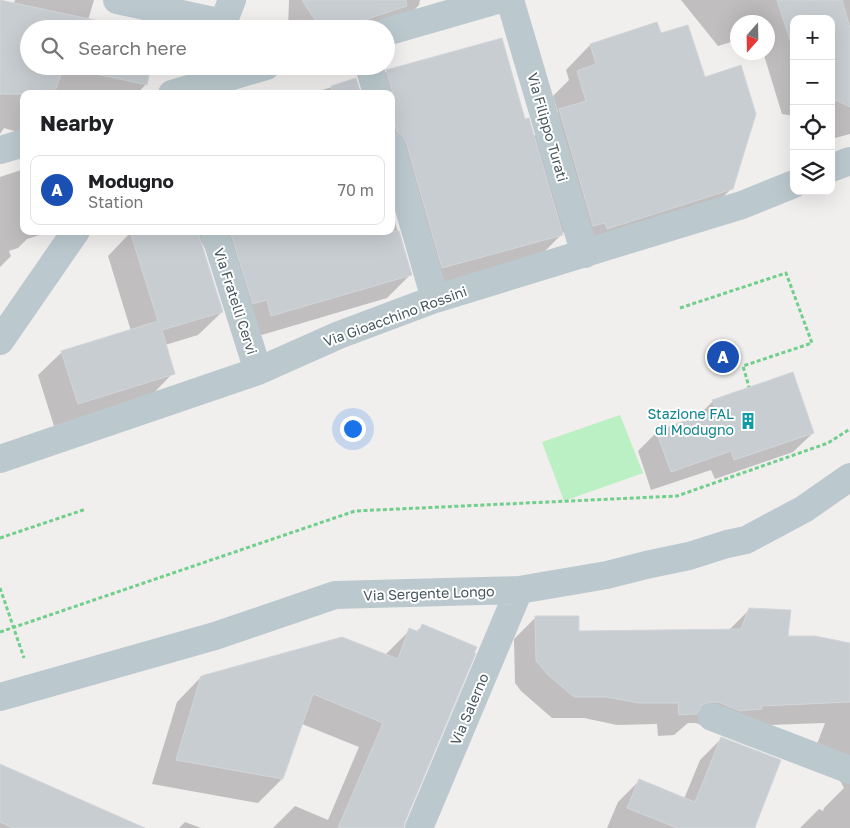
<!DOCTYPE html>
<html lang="en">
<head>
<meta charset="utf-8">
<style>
  body { margin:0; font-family:"Golos Text",sans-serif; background:#f2f2f2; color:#202124 }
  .controls { position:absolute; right:15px; top:15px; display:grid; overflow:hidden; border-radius:10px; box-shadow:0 5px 20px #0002 }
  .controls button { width:45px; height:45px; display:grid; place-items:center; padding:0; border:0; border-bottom:1px solid #e0e0e0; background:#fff; color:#202124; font:25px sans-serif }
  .compass { position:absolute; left:730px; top:15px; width:45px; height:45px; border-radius:50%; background:#fff; box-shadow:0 5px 20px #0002; rotate:200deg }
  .you { position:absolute; left:352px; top:428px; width:18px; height:18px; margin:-12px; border:4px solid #fff; border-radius:50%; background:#1a73e8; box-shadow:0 0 0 8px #1a73e833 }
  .badge { display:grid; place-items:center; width:32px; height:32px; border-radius:50%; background:#111827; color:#fff; font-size:16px; font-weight:700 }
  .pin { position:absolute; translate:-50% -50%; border:2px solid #fff; box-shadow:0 1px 5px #0006 }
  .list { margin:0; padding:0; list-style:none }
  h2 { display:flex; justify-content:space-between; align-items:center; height:65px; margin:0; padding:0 20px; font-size:21px }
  h2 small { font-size:16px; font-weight:400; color:#757577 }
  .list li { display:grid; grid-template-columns:32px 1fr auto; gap:15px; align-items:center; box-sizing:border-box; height:70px; margin:0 10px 10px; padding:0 10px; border:1px solid #e0e0e0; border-radius:10px }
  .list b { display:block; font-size:19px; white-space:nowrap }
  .list p { margin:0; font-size:16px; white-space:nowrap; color:#757577 }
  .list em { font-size:16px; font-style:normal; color:#757577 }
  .icon { flex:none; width:28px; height:28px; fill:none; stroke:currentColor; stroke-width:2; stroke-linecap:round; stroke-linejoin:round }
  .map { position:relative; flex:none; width:850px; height:828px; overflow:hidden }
  .search { position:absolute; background:#fff; box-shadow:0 5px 20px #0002; left:20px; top:20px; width:375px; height:55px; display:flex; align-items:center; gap:12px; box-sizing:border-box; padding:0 18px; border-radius:28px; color:#757577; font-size:19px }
  .panel { position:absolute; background:#fff; box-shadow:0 5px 20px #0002; left:20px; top:90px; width:375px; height:145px; border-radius:10px }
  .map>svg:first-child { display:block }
  .park { fill:#baf0c3 }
  .shadow { fill:#0003 }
  .building { fill:#c7cdd1; stroke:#d2d6da }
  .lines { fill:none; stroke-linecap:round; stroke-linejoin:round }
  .path { stroke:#71cf8c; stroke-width:3; stroke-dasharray:4 2.5; stroke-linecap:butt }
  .minor { stroke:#bbc9ce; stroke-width:28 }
  .labels { text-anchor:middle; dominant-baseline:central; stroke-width:4; stroke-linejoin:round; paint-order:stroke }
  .street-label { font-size:14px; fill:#45565c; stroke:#fff }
  .culture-label { font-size:14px; fill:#0d838f; stroke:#fff; text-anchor:end }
</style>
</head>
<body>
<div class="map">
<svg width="850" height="828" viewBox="0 0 850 828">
  <rect width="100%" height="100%" fill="#f1eeee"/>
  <path class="park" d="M620 415 643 473 564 501 542 442Z"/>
  <path class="shadow" d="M15 0H94L88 20 29 29V66H150L146 84 137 94H67L54 91 24 94V134L4 128 0 134V1L14 4Z
    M289 0H420L419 5 395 30 386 29H288Z
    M681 0H850V134L831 139V19H794V116L782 114 763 52H768V22H738V40L718 46Z
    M656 24 732 188 707 213 569 250 564 232 538 258 419 291 391 194V94H364L387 71 524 121 533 137 558 112 553 96 569 80 566 70 590 45Z
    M355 80 359 94H309Z
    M24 169V231H46L43 234 27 239 18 248 9 251 11 256 0 267V177Z
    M391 208 410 275 387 298 248 339 206 250 201 241 222 312 198 335 165 345 173 373 150 397 54 426 38 375 62 352 131 331 108 256 131 232 135 231H391Z
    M713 401 813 433 793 452 715 479 711 470 651 490 638 451 657 432 695 419Z
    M749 610 787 637 850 662V828H800L819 809 823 811 824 808 844 788 841 782 811 760 825 723 743 726 717 732 696 723H688L674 735 658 736 657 724 617 725 584 718H552L521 691 515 683 514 639 536 617 578 632 729 630Z
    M422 626 403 828H273L295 806 328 820 359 747 302 724 282 779 258 803 152 784 177 702 201 677 385 655 410 630 416 632Z
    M721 739 753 828H607L618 802 639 781 684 799 700 760Z
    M0 765 142 828H0Z
    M185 822 201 828H179Z"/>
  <path class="building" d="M0 0 137 29H29V66H151L147 85 64 67 54 94H0Z
    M302 0H406L407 6 336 29H321Z
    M777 0H842L850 28V107L831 98V19H794V52Z
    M657 22 661 33 688 25 705 77 741 65 756 114 733 189 607 229 605 223 593 226 559 109 586 101 577 71 596 64 590 44Z
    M502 38 525 119 529 118 563 235 442 268 406 142 402 135 397 132 391 110 392 90 386 70Z
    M356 78 361 94H332L331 86Z
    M130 231H199V236L223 312 162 330 175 374 78 404 61 351 158 321Z
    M230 231H399L412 275 271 316 267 300 253 304Z
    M793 372 814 433 734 460 731 451 671 472 656 431 716 410 712 400Z
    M749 608 791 610 788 636H815L850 643V702L761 706 762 709 740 711 718 702H710L702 705 697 714 679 715 678 703H639L606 697H574L548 675 536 661 535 616H579V631L741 629Z
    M422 624 477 647 474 653H476L405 822 404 828H338L383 723 313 694 283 779 176 760 201 676 342 637 398 659 409 628 419 632Z
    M721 737 781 760 755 827 756 828H677L627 808 639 779 695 802Z
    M0 764 145 828H13L0 822Z"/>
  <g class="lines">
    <path class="path" d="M680 308 786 273 812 343 743 366 749 387
      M0 538 86 509
      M0 588 24 658
      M0 632 355 511 677 496 828 443 850 429"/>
    <path class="minor" d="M117 0 223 23
      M510 0 585 254
      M219 29 223 23 232 0
      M386 32 497 0
      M369 66 377 94
      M172 94 266 66
      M391 146 435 299
      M0 150 24 143
      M831 168 850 161
      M214 231 258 371
      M0 341 76 231
      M0 459 258 371 339 335 435 299 742 205 794 184
      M0 697 215 636 335 595 519 590 607 575 646 565 689 556 727 544 746 540 804 509 850 477
      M712 717 850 770
      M419 828 519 590"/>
  </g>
  <defs>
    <g id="building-bare" transform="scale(1.35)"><path d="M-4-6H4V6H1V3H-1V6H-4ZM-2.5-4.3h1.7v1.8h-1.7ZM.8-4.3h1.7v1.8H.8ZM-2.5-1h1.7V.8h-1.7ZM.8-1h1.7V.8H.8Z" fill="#0f9aa8" stroke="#fff" stroke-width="2.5" paint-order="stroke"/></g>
  </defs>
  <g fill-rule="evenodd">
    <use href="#building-bare" x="748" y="421"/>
  </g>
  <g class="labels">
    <g class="street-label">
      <text transform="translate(548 127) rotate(74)">Via Filippo Turati</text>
      <text transform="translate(236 301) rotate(72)">Via Fratelli Cervi</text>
      <text transform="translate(395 316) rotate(-20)">Via Gioacchino Rossini</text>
      <text transform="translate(429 593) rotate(-2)">Via Sergente Longo</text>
      <text transform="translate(469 709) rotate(-67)">Via Salerno</text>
    </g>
    <g class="culture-label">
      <text x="734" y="413">Stazione FAL<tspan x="734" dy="16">di Modugno</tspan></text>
    </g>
  </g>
</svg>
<div class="controls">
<button>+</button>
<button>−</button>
<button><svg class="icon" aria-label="locate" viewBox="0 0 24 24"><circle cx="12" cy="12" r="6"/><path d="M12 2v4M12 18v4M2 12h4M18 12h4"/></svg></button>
<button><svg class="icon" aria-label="layers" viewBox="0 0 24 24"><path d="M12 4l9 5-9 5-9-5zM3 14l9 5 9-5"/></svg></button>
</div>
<svg class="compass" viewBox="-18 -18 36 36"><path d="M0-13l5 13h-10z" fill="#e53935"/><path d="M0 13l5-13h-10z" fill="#757577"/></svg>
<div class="you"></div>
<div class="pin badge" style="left:723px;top:357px;background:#1a4fb4">A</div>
<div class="search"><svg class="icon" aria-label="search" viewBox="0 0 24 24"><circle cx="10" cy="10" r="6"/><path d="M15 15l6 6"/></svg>Search here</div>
<section class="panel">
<h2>Nearby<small></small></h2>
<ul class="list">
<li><span class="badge" style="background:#1a4fb4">A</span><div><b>Modugno</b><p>Station</p></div><em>70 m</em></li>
</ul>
</section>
</div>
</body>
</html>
